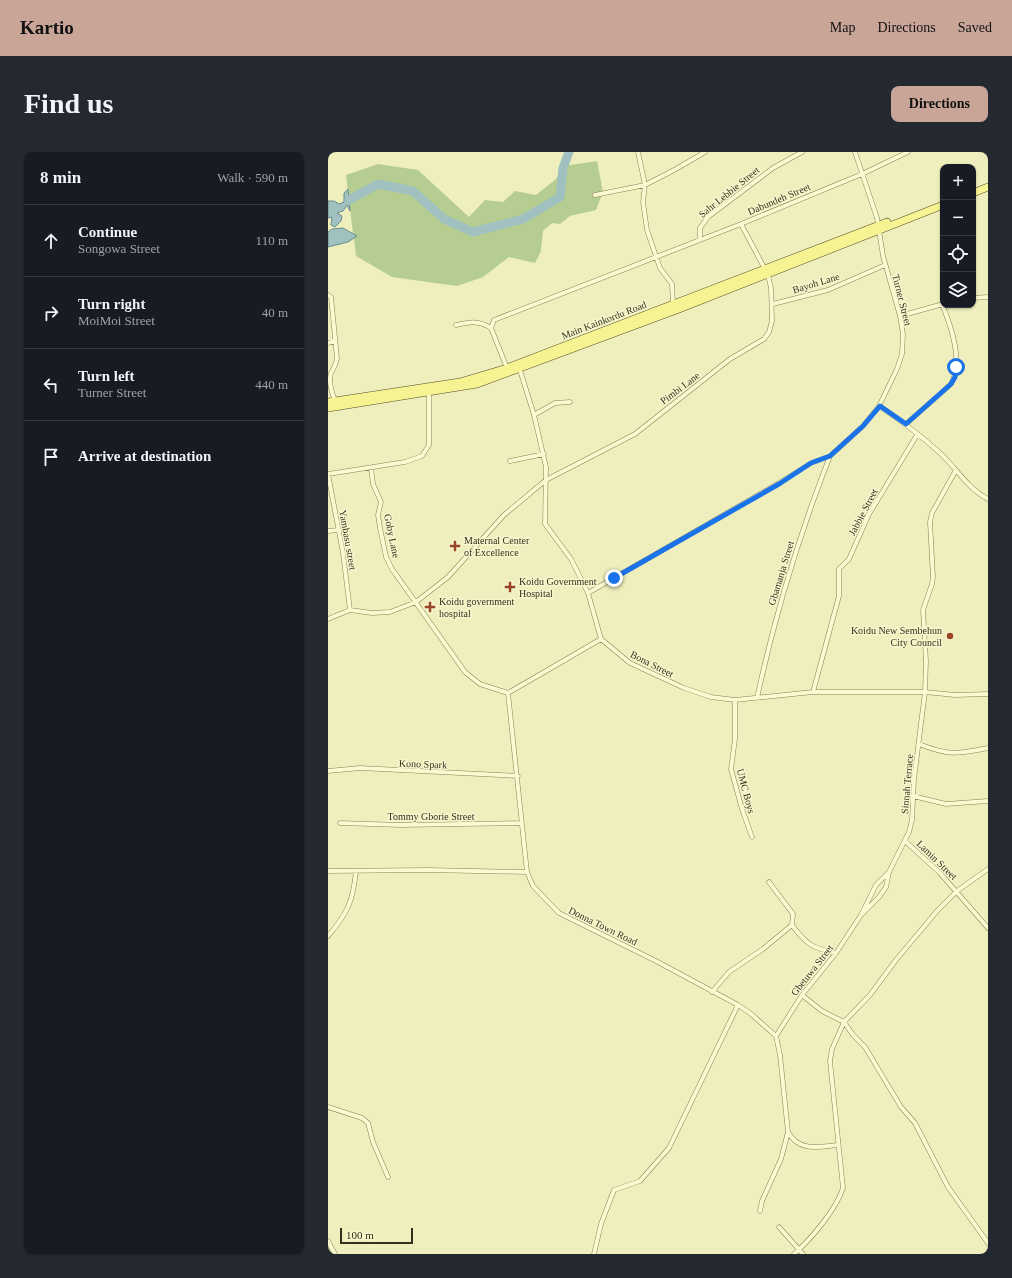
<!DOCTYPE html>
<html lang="en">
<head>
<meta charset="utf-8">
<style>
  body { margin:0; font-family:Georgia,serif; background:#242831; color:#f1f3f6 }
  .controls { position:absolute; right:12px; top:12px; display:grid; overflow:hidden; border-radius:8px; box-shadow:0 1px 3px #0004 }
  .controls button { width:36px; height:36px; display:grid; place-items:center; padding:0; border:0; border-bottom:1px solid #363941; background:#171b24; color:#f1f3f6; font:20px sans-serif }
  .scale { position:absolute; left:12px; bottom:10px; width:73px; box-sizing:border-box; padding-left:4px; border:2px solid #36301b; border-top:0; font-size:11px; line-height:14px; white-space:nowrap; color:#36301b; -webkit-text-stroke:3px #f6f6cd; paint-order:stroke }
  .stop { position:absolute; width:12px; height:12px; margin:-9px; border:3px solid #1a73e8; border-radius:50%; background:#fff }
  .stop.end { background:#1a73e8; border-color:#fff; box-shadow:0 1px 4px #0008 }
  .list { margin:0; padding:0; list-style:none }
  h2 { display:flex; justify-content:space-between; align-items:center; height:52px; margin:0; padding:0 16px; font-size:17px }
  h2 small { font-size:13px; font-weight:400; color:#9ea1a6 }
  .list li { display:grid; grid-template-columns:26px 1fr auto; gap:12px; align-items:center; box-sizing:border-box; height:72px; padding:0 16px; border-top:1px solid #363941 }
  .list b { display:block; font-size:15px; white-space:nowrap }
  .list p { margin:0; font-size:13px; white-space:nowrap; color:#9ea1a6 }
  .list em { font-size:13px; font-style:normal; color:#9ea1a6 }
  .icon { flex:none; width:22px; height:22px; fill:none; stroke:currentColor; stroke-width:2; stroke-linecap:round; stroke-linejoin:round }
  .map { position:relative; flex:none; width:660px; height:1102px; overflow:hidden; border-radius:8px }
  header { display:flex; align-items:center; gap:24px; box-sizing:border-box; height:56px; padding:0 20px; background:#c9a598; color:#111 }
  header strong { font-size:19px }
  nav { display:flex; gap:22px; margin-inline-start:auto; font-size:14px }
  .intro { display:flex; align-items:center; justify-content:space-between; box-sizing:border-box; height:96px; padding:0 24px }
  h1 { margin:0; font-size:28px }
  .button { padding:10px 18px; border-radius:8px; background:#c9a598; color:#111; font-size:14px; font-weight:700 }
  main { display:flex; gap:24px; padding:0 24px }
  aside { flex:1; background:#171b24; border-radius:8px; box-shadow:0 1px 3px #0004 }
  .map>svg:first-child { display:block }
  .green { fill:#b5cd91 }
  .water { fill:#a1c0c0; stroke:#688d8e }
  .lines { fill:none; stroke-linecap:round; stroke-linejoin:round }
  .river { stroke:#a1c0c0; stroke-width:9 }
  .street-casing { stroke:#887f56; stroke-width:5 }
  .primary-casing { stroke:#554b2b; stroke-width:8 }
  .street { stroke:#fafad0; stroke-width:4 }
  .primary { stroke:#f5f392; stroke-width:7 }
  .route { stroke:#1a73e8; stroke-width:5 }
  .poi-dot { fill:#994524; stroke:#f6f6cd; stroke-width:1.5 }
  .labels { text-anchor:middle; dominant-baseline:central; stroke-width:3; stroke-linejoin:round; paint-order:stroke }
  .street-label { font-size:10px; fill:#36301b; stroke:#f6f6cd }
  .poi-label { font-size:10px; fill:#36301b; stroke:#f6f6cd; text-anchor:start }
</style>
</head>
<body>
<header>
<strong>Kartio</strong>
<nav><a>Map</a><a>Directions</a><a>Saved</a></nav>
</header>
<div class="intro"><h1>Find us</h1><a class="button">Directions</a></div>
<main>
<aside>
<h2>8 min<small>Walk · 590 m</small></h2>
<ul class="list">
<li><svg class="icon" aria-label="ahead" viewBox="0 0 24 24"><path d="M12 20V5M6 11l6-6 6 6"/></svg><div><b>Continue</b><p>Songowa Street</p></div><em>110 m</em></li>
<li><svg class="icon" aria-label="right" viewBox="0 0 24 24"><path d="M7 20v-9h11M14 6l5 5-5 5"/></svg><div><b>Turn right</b><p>MoiMoi Street</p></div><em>40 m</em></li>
<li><svg class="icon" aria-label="left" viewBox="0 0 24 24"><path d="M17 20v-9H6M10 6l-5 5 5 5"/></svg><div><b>Turn left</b><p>Turner Street</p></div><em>440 m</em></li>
<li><svg class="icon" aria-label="arrive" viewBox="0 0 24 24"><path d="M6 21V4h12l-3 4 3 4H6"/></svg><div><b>Arrive at destination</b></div></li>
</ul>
</aside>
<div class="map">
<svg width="660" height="1102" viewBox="0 0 660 1102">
  <rect width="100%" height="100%" fill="#efefbd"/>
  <path class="green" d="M269 9 275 40 268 58 242 64 232 72 224 71 215 79 213 99 207 111 181 105 155 125 129 134 64 125 28 104 26 86 29 84 25 82 18 23 50 12 90 18 141 65 157 48 175 50 187 39 208 43 228 27 236 14Z"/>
  <path class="water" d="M20 37 22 59 19 53 15 59 9 61 14 64 13 69 7 75 3 73 4 65 0 66V49H6L11 52 16 50V41Z
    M15 76 29 84 20 90 0 95V80L4 77Z"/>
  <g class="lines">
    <path class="river" d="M21 48 50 32 85 39 116 67 145 80 195 67 232 45 235 16 241 0"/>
    <g class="street-casing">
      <path id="street" d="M310 0 317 33 348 17 377 0
        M267 43 317 33 315 50 319 78 332 116 344 132 345 152
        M372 87V76L380 65 445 16 474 0
        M0 143 3 145 9 206C8 213 6 216 3 221 0 230 4 241 7 249
        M645 146 660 145
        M445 152 500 138 557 113
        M572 164 615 152
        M128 173C142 170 151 168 163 176
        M0 191 7 189
        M191 215 206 263 218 315 217 372 243 407 260 441 273 487 302 511 356 536 383 545 407 548 485 540H597L627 543 660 542
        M179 216 163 176 166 168 413 72 534 22 580 0
        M551 254C572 268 595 285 613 302 629 317 640 337 660 347
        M206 263 227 251 242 250
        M578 272 623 232C636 210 623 174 614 152
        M182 309 216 302
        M43 316 45 332 53 350 50 363 52 376 58 405 64 417 137 520 152 532 180 541
        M0 322 77 310 94 304 101 293V239
        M0 322 15 401 22 458
        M0 379 11 378
        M260 441 451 331 483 311 502 304 535 274 551 254 569 217 574 202 575 182 572 164 555 104 549 66 527 0
        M0 467 22 458 44 461 62 460 88 450 120 425 176 363 218 328 307 282 402 207 436 187 441 180 444 169 443 136 440 123 413 72
        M485 540 511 444V417L521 407 541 362 589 283
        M180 541 199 720 205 734 231 761 328 809 410 853 422 861 448 884
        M180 541 273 487
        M429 546C447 463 471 383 502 304
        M407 548V587L403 617 414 657 424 685
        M591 592C621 604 629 602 660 596
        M0 619 32 616 190 624
        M585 644 618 652 660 649
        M12 671 73 673 194 671
        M577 689 612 721 660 776
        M0 719 99 718 199 720
        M533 763 551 745 558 735 561 720 581 680 584 668 586 627 597 540 598 509 595 458 604 432 605 425 602 370 604 361 628 318
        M464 773C478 792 484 796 508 801
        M0 784C20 761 25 749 28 719
        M384 840 401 820 435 797 464 773 465 762 441 730
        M474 843 494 859 516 870 525 883 537 895 573 955 587 971 620 1035 660 1091
        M448 884 474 843 508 801 533 763 548 733 561 720
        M448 884 452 903 460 980C471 1000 490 995 510 993
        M0 955 34 966 40 971 45 990 60 1025
        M432 1059 434 1049 453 1007 460 980
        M451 1075 475 1102
        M0 1089 7 1102
        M266 1102 273 1072 286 1038 312 1029 341 996 410 853
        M466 1102C483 1087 508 1058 515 1036L502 909 504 897 516 870 542 843 568 808 609 759 629 739 660 717"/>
    </g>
    <g class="primary-casing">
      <path id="primary" d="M645 41 660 35
        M0 250 132 230 179 216 559 70
        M0 256 149 232 351 157 615 53"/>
    </g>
    <use href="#street" class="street"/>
    <use href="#primary" class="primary"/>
  </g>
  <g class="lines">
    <path class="route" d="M286 426 451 332 483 311 502 304 535 274 552 254 578 272 623 232 627 225 628 215"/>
  </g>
  <g class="poi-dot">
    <path d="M125 388h4v4h4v4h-4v4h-4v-4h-4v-4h4z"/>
    <path d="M180 429h4v4h4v4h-4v4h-4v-4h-4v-4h4z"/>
    <path d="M100 449h4v4h4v4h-4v4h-4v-4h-4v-4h4z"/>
    <circle cx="622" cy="484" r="4"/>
  </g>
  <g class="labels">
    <g class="street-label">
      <text transform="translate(401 40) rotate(-39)">Sahr Lebbie Street</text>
      <text transform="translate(451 47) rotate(-23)">Dabundeh Street</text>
      <text transform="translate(488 131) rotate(-17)">Bayoh Lane</text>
      <text transform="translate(574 148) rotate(76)">Turner Street</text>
      <text transform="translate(276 168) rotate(-21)">Main Kainkordu Road</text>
      <text transform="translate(352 236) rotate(-37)">Pimbi Lane</text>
      <text transform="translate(535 360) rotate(-62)">Jabbie Street</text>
      <text transform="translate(64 384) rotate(78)">Goby Lane</text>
      <text transform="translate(20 388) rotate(80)">Yambasu street</text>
      <text transform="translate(453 421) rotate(-73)">Gbamanja Street</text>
      <text transform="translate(324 512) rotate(27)">Bona Street</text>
      <text transform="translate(95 612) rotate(2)">Kono Spark</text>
      <text transform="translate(579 632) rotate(-85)">Sinnah Terrace</text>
      <text transform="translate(418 639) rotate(75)">UMC Boys</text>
      <text x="103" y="664">Tommy Gborie Street</text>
      <text transform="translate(609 708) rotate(44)">Lamin Street</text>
      <text transform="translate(275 774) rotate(26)">Donna Town Road</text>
      <text transform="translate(484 818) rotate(-52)">Gbetuwa Street</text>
    </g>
    <g class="poi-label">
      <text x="136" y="388">Maternal Center<tspan x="136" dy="12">of Excellence</tspan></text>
      <text x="191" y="429">Koidu Government<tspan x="191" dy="12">Hospital</tspan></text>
      <text x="111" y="449">Koidu government<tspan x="111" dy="12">hospital</tspan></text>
      <text x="614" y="478" text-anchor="end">Koidu New Sembehun<tspan x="614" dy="12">City Council</tspan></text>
    </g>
  </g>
</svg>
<div class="controls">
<button>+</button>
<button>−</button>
<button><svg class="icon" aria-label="locate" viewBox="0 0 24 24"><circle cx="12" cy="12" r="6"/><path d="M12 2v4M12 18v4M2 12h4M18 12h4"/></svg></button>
<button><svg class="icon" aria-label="layers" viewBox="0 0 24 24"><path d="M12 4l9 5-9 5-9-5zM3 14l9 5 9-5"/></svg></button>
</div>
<div class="scale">100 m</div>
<div class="stop" style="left:628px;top:215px"></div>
<div class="stop end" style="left:286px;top:426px"></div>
</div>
</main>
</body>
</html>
